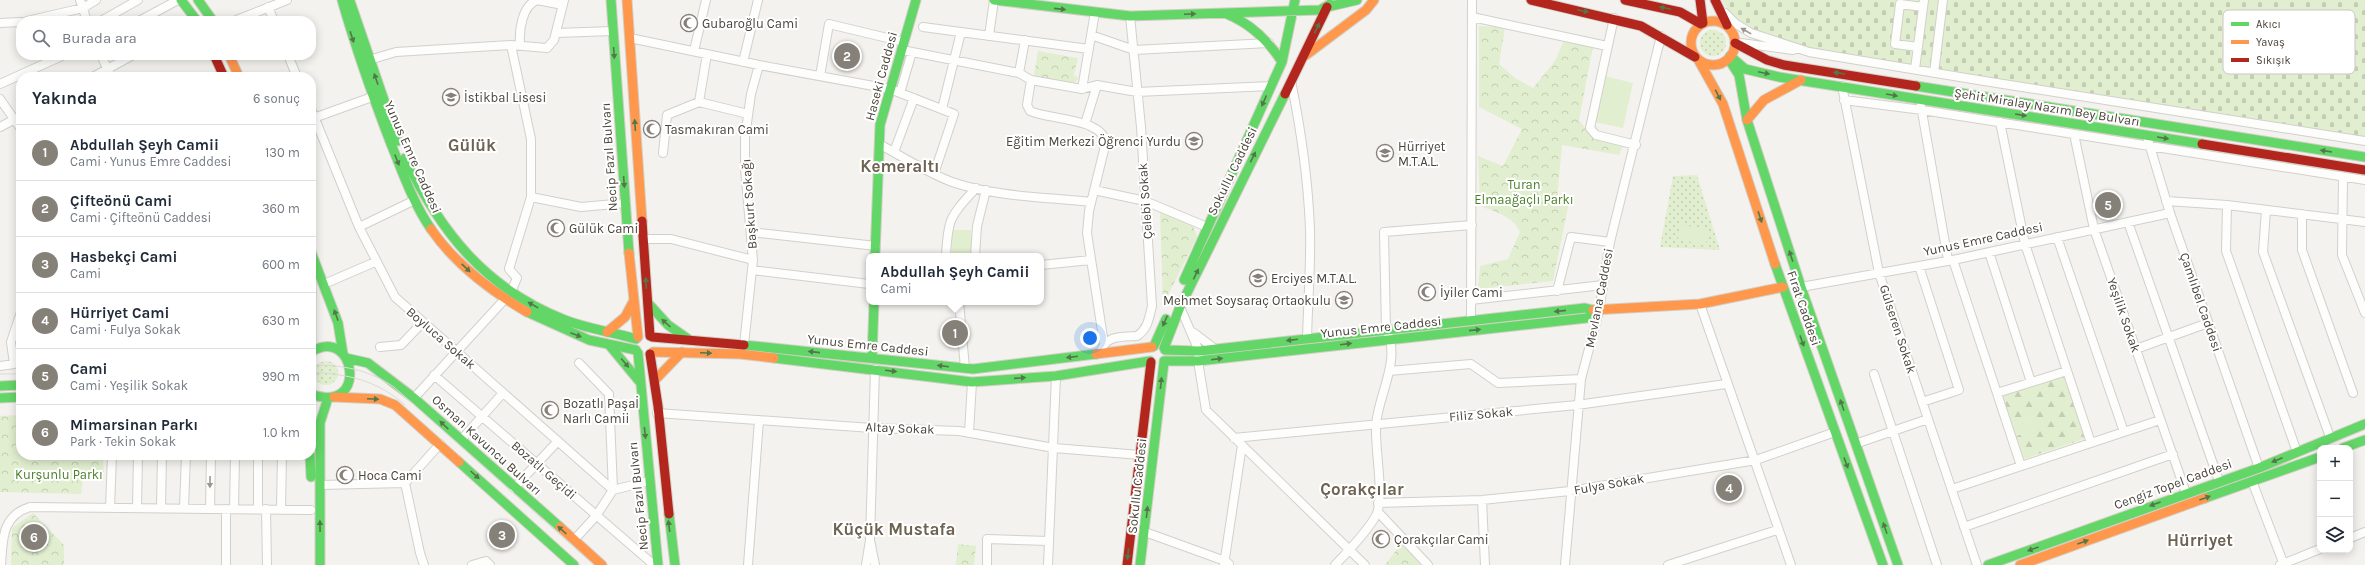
<!DOCTYPE html>
<html lang="tr">
<head>
<meta charset="utf-8">
<style>
  body { margin:0; font-family:Karla,sans-serif; background:#f2f2f3; color:#1f2937 }
  .controls { position:absolute; right:12px; bottom:12px; display:grid; overflow:hidden; border-radius:8px; box-shadow:0 2px 10px #0003 }
  .controls button { width:36px; height:36px; display:grid; place-items:center; padding:0; border:0; border-bottom:1px solid #e0e1e3; background:#fff; color:#1f2937; font:20px sans-serif }
  .you { position:absolute; left:1090px; top:338px; width:14px; height:14px; margin:-10px; border:3px solid #fff; border-radius:50%; background:#1a73e8; box-shadow:0 0 0 6px #1a73e833 }
  .badge { display:grid; place-items:center; width:26px; height:26px; border-radius:50%; background:#868178; color:#fff; font-size:13px; font-weight:700 }
  .pin { position:absolute; translate:-50% -50%; border:2px solid #fff; box-shadow:0 1px 4px #0006 }
  .popup { position:absolute; left:866px; top:253px; width:178px; height:52px; box-sizing:border-box; display:grid; place-content:center; border-radius:8px; background:#fff; filter:drop-shadow(0 1px 3px #0005); font-size:13px; white-space:nowrap; color:#747a83 }
  .popup b { font-size:15px; color:#1f2937 }
  .popup::after { content:''; position:absolute; left:50%; top:100%; margin-left:-8px; border:8px solid transparent; border-top-color:#fff }
  .list { margin:0; padding:0; list-style:none }
  h2 { display:flex; justify-content:space-between; align-items:center; height:52px; margin:0; padding:0 16px; font-size:17px }
  h2 small { font-size:13px; font-weight:400; color:#747a83 }
  .list li { display:grid; grid-template-columns:26px 1fr auto; gap:12px; align-items:center; box-sizing:border-box; height:56px; padding:0 16px; border-top:1px solid #e0e1e3 }
  .list b { display:block; font-size:15px; white-space:nowrap }
  .list p { margin:0; font-size:13px; white-space:nowrap; color:#747a83 }
  .list em { font-size:13px; font-style:normal; color:#747a83 }
  .icon { flex:none; width:22px; height:22px; fill:none; stroke:currentColor; stroke-width:2; stroke-linecap:round; stroke-linejoin:round }
  .map { position:relative; flex:none; width:2365px; height:565px; overflow:hidden }
  .search { position:absolute; background:#fff; box-shadow:0 2px 10px #0003; left:16px; top:16px; width:300px; height:44px; display:flex; align-items:center; gap:10px; box-sizing:border-box; padding:0 14px; border-radius:16px; color:#747a83; font-size:15px }
  .panel { position:absolute; background:#fff; box-shadow:0 2px 10px #0003; left:16px; top:72px; width:300px; height:388px; border-radius:16px }
  .map>svg:first-child { display:block }
  .grass { fill:url(#grass-dots) }
  .forest { fill:url(#forest-firs) }
  .cemetery { fill:url(#cemetery-stones) }
  .park { fill:url(#park-crowns) }
  .pitch { fill:#e1eecf }
  .lines { fill:none; stroke-linecap:round; stroke-linejoin:round }
  .street-casing { stroke:#d2d0cb; stroke-width:10 }
  .fast-casing { stroke:#d3cfc5; stroke-width:11 }
  .slow-casing { stroke:#d3cfc5; stroke-width:11 }
  .jam-casing { stroke:#d3cfc5; stroke-width:11 }
  .street { stroke:#fdfdfc; stroke-width:8 }
  .fast { stroke:#63d668; stroke-width:9 }
  .slow { stroke:#ff974d; stroke-width:9 }
  .jam { stroke:#b3261e; stroke-width:9 }
  .tram { stroke:#dbdbda; stroke-width:1 }
  .oneway { fill:#537749 }
  .oneway2 { fill:#9b9791 }
  .labels { text-anchor:middle; dominant-baseline:central; stroke-width:4; stroke-linejoin:round; paint-order:stroke }
  .poi-label { font-size:13px; fill:#4b4439; stroke:#fff; text-anchor:start }
  .street-label { font-size:13px; fill:#4b4439; stroke:#fff }
  .park-label { font-size:13px; fill:#4a7f2a; stroke:#fff }
  .district-label { font-size:17px; font-weight:bold; fill:#6e6250; stroke:#fff }
  .key { fill:#fff; stroke:#c9c7c4; stroke-width:1 }
  .key-label { font-size:11px; fill:#4b4439 }
</style>
</head>
<body>
<div class="map">
<svg width="2365" height="565" viewBox="0 0 2365 565">
  <defs>
    <pattern id="grass-dots" width="8" height="8" patternUnits="userSpaceOnUse"><rect width="8" height="8" fill="#e1eecf"/><path d="M2 2h.1M6 6h.1" fill="none" stroke="#c3cdb2" stroke-width="1.8" stroke-linecap="round"/></pattern>
    <pattern id="forest-firs" width="22" height="20" patternUnits="userSpaceOnUse"><rect width="22" height="20" fill="#e1eecf"/><path d="M5 1l3.5 6h-7zM16 11l3.5 6h-7z" fill="#c3cdb2"/></pattern>
    <pattern id="cemetery-stones" width="16" height="16" patternUnits="userSpaceOnUse"><rect width="16" height="16" fill="#e1eecf"/><path d="M2 7V4a2 2 0 0 1 4 0v3zM10 15v-3a2 2 0 0 1 4 0v3z" fill="#c3cdb2"/></pattern>
    <pattern id="park-crowns" width="20" height="18" patternUnits="userSpaceOnUse"><rect width="20" height="18" fill="#e1eecf"/><path d="M2 6a3 3 0 1 1 6 0M12 15a3 3 0 1 1 6 0" fill="none" stroke="#c3cdb2"/></pattern>
  </defs>
  <rect width="100%" height="100%" fill="#f4f2ee"/>
  <path class="grass" d="M1700 43a13 13 0 1 1 26 0a13 13 0 1 1-26 0Z
    M1697 175 1720 250 1660 247 1673 176Z
    M314 373a12 12 0 1 1 24 0a12 12 0 1 1-24 0Z"/>
  <path class="forest" d="M2065 374 2087 438 2024 459 2016 436 2036 429 2033 417 2012 424 2002 395Z"/>
  <path class="cemetery" d="M1722 0H2365V138L1863 60 1756 38 1728 11Z"/>
  <path class="park" d="M1479 26 1505 27 1499 64 1515 78 1533 88 1555 61 1565 38 1594 41 1579 120 1588 132 1625 141 1619 155 1562 145 1557 199 1569 202 1553 281 1478 289 1480 266 1508 259 1520 232C1514 217 1494 211 1480 206L1478 156 1503 166 1522 129 1479 107Z
    M1038 51 1078 58 1074 75 1079 78 1072 85 1034 75Z
    M1160 211 1193 225 1197 237 1163 305Z
    M21 415V455H103L104 480 83 479 81 494 0 492V416Z
    M33 513 64 545V565H11L12 528Z
    M1403 541 1425 565H1385Z
    M958 544 976 546 974 565H956Z"/>
  <path class="pitch" d="M1605 76 1633 83 1623 128 1594 122Z
    M1680 225 1708 229 1706 244 1678 240Z
    M952 230H971V256H952Z
    M2033 417 2037 429 2016 436 2012 424Z"/>
  <g class="lines">
    <g class="street-casing">
      <path id="street" d="M80 0 87 21
        M537 0 563 5
        M268 7 274 21
        M1725 13 1736 24 1751 33 1809 52 1984 81 2365 141
        M1472 17 1607 46
        M1614 18 1590 128 1596 135 1636 145
        M27 21 83 8 96 0
        M101 21 138 0
        M139 21 178 0
        M234 21 287 0
        M0 23 21 22
        M923 27 1089 49
        M556 33 613 31
        M1091 35 1134 50 1269 43
        M989 36 994 0
        M630 38 759 65 890 89 954 114 934 174
        M1741 43 1793 50
        M520 44C519 30 522 6 537 0
        M511 45 531 139V197L509 269 517 278 511 292
        M1918 47 1895 44 1900 4 1923 7
        M902 50 1019 73 1031 80 1082 89 1097 85 1137 92 1271 86
        M694 51 706 0
        M707 54 699 102 748 114
        M101 55 111 77
        M288 55 297 77
        M369 60 396 52 511 45 547 48 554 40 564 0
        M743 62 758 0
        M1915 69 1924 0
        M1019 73 1025 40
        M1934 73 1943 0
        M820 76 829 24 904 42
        M93 77 133 55
        M1031 80 1027 105 1030 111C1048 120 1109 118 1105 146L1089 211 1087 233 1104 344
        M1291 81C1301 130 1308 179 1310 229 1311 265 1308 302 1307 338
        M0 84 64 55
        M1842 86 1879 273 1977 565
        M1082 89 1095 12
        M900 93 912 52
        M0 99 21 129
        M1844 100 1922 110 2365 180
        M1921 106 1948 260
        M311 109 359 227 395 297 613 490 649 481
        M942 109 961 32
        M311 119 372 97
        M2000 122 2025 244 2091 443
        M1085 124 1097 85
        M0 127 21 116
        M2074 134 2094 229 2186 493
        M2148 140 2170 213 2259 468
        M879 144C903 157 926 172 952 182 996 197 1045 197 1091 202
        M894 152 914 98
        M663 153 667 115 699 102
        M2343 177 2342 255 2365 313
        M1094 190 1145 201 1207 227
        M531 197 581 207 626 203
        M2166 201 2227 205 2365 222
        M2227 205 2226 251 2297 452
        M2266 210 2263 252 2330 437
        M2302 214V250L2353 393
        M2128 222 2219 481
        M359 227 415 200
        M751 232 876 246
        M2057 237 2124 432
        M643 239H671L753 260
        M1989 252 2031 382
        M946 256C948 217 950 217 976 188
        M975 256 977 226 986 190
        M1953 260 2021 466
        M1041 265 1091 260
        M1919 266 1959 390 1922 402
        M752 270 869 284
        M324 284 375 262
        M1801 287 1953 260 2170 213
        M1557 291 1571 237 1610 242
        M1471 300 1603 285
        M959 302 965 368
        M1700 304 1791 565
        M1180 307 1199 351 1198 361 1206 410 1365 565
        M1471 320 1472 0
        M1194 333 1215 349
        M744 345 753 260 745 169V137L751 94 759 65
        M380 347 401 345 423 322
        M2136 349 2208 323
        M1100 354C1104 335 1121 337 1137 336 1148 329 1149 318 1152 306L1141 127 1130 16
        M0 366 14 364 11 342 21 312
        M1389 371 1471 364 1498 383 1581 379
        M1874 374 1937 565
        M434 375 654 565
        M1997 393 2067 371
        M414 398 504 300
        M657 413 872 428 959 431 1054 448 1140 455
        M969 433 972 382
        M1234 438 1577 405 1726 384
        M461 440 503 393
        M1855 444 1928 419
        M2252 481 2284 565
        M405 483 420 553 424 565
        M320 485 405 483 440 444
        M514 488 558 441
        M1952 489 2160 420
        M1482 500 1485 565
        M1378 503 1482 500 1570 491 1756 460 1835 432
        M110 508 112 455
        M137 508 138 455
        M161 508 162 455
        M184 508 186 455
        M210 509 211 455
        M234 509 235 455
        M258 509V455
        M266 509 267 565
        M281 509 282 455
        M1378 512 1428 565
        M1964 527 2173 454
        M1145 532 1225 561 1229 564
        M2350 538 2365 532
        M574 540 596 516 613 490 609 394 579 363
        M1 565C3 540 1 516 30 507L311 510
        M226 565V509
        M472 565 486 561 490 565
        M748 565 759 420
        M866 565 870 540
        M875 565 870 540 875 369
        M987 565V539L1049 541
        M1048 565 1056 376
        M1224 565 1242 445
        M1335 565C1344 556 1376 522 1378 510 1383 486 1375 451 1376 425 1378 395 1402 359 1386 330L1384 232 1472 225
        M1565 565 1581 379 1599 311 1610 242 1661 36
        M1668 565 1777 530
        M2280 565 2320 549"/>
    </g>
    <g class="fast-casing">
      <path id="fast" d="M181 0 197 21
        M198 0 213 21
        M342 0C356 49 373 97 391 144 403 173 413 203 431 229
        M611 0 629 253
        M994 0 1130 16 1320 10 1330 4
        M350 1 398 141
        M1327 7 1357 0
        M1227 14C1251 24 1268 40 1282 62
        M1730 56 1745 69 1779 77 2202 144
        M1730 61 1739 75 1747 120 1801 287 1898 565
        M1916 86 2365 157
        M405 158C441 233 486 289 565 320 588 329 613 332 636 339
        M311 252 338 323 343 354
        M875 256 880 125 916 0
        M1775 264 1883 565
        M1184 280 1282 62 1295 0
        M648 303 668 325 688 339
        M527 312 589 340 636 350
        M744 345 973 369 1096 354
        M610 346 639 381
        M1154 346 1166 319
        M1164 348 1180 307 1285 94
        M1165 350 1199 351 1585 308 1593 310
        M311 352C356 324 369 416 311 394
        M638 353 658 565
        M346 358 368 363 414 398 560 527
        M774 358 972 382 1056 376 1150 361
        M872 358 874 302
        M1164 361H1198L1587 318 1599 311
        M0 386 21 385
        M0 398 21 397
        M2343 448 2365 440
        M310 455 311 477
        M459 462 574 565
        M2205 498 2320 457
        M669 514 675 565
        M320 565V423L328 398
        M1140 565 1164 362
        M1988 565 2259 468 2365 424"/>
    </g>
    <g class="slow-casing">
      <path id="slow" d="M627 0 642 221
        M1691 43a22 22 0 1 1 44 0a22 22 0 1 1-44 0Z
        M229 55 239 77
        M1306 55 1366 10 1374 0
        M1699 61 1723 104 1775 264
        M1747 120 1764 100 1801 80
        M431 229C455 264 491 291 527 312
        M629 253 638 337
        M311 284V342
        M1593 310 1700 304 1783 287
        M607 332 625 317 633 302
        M653 352 740 354 774 358
        M1096 354 1152 347
        M655 380 682 352
        M334 397 380 399 395 405 459 462
        M560 527 602 565
        M2020 565 2205 498"/>
    </g>
    <g class="jam-casing">
      <path id="jam" d="M1531 0 1641 26 1695 57
        M1625 0 1680 12 1701 24
        M1700 0 1703 23
        M1715 0 1727 25
        M1735 43 1767 60 1784 65 1916 86
        M214 55 224 77
        M1285 94 1327 7
        M2202 144 2365 170
        M642 221 650 336
        M652 337 744 345
        M650 354 658 406 669 514
        M1127 565 1151 362"/>
    </g>
    <use href="#street" class="street"/>
    <use href="#fast" class="fast"/>
    <use href="#slow" class="slow"/>
    <use href="#jam" class="jam"/>
    <path class="tram" d="M311 365C343 365 367 369 394 387L594 565
      M311 372C347 374 377 380 405 405
      M0 374H21"/>
  </g>
  <defs><path id="oneway-solid" d="M-6-.8H1V-3.2L6.5 0L1 3.2V.8H-6Z"/></defs>
  <g class="oneway">
    <use href="#oneway-solid" transform="translate(1665 8) rotate(-168)"/>
    <use href="#oneway-solid" transform="translate(1060 9) rotate(6)"/>
    <use href="#oneway-solid" transform="translate(1583 11) rotate(12)"/>
    <use href="#oneway-solid" transform="translate(1190 14) rotate(-2)"/>
    <use href="#oneway-solid" transform="translate(1317 28) rotate(-64)"/>
    <use href="#oneway-solid" transform="translate(352 37) rotate(72)"/>
    <use href="#oneway-solid" transform="translate(614 53) rotate(86)"/>
    <use href="#oneway-solid" transform="translate(1764 73) rotate(12)"/>
    <use href="#oneway-solid" transform="translate(1839 73) rotate(-171)"/>
    <use href="#oneway-solid" transform="translate(376 79) rotate(-109)"/>
    <use href="#oneway-solid" transform="translate(1718 95) rotate(63)"/>
    <use href="#oneway-solid" transform="translate(1892 95) rotate(10)"/>
    <use href="#oneway-solid" transform="translate(1264 101) rotate(114)"/>
    <use href="#oneway-solid" transform="translate(2021 115) rotate(9)"/>
    <use href="#oneway-solid" transform="translate(635 125) rotate(-94)"/>
    <use href="#oneway-solid" transform="translate(2163 138) rotate(9)"/>
    <use href="#oneway-solid" transform="translate(2326 151) rotate(-171)"/>
    <use href="#oneway-solid" transform="translate(1253 157) rotate(-64)"/>
    <use href="#oneway-solid" transform="translate(397 160) rotate(68)"/>
    <use href="#oneway-solid" transform="translate(624 182) rotate(86)"/>
    <use href="#oneway-solid" transform="translate(1760 217) rotate(72)"/>
    <use href="#oneway-solid" transform="translate(1791 256) rotate(-108)"/>
    <use href="#oneway-solid" transform="translate(466 268) rotate(43)"/>
    <use href="#oneway-solid" transform="translate(1196 274) rotate(-64)"/>
    <use href="#oneway-solid" transform="translate(646 283) rotate(-94)"/>
    <use href="#oneway-solid" transform="translate(533 305) rotate(-151)"/>
    <use href="#oneway-solid" transform="translate(1560 311) rotate(174)"/>
    <use href="#oneway-solid" transform="translate(336 315) rotate(-110)"/>
    <use href="#oneway-solid" transform="translate(1165 321) rotate(114)"/>
    <use href="#oneway-solid" transform="translate(666 323) rotate(-138)"/>
    <use href="#oneway-solid" transform="translate(1475 330) rotate(-6)"/>
    <use href="#oneway-solid" transform="translate(576 335) rotate(21)"/>
    <use href="#oneway-solid" transform="translate(1292 340) rotate(173)"/>
    <use href="#oneway-solid" transform="translate(1802 341) rotate(70)"/>
    <use href="#oneway-solid" transform="translate(1346 344) rotate(-7)"/>
    <use href="#oneway-solid" transform="translate(814 352) rotate(-174)"/>
    <use href="#oneway-solid" transform="translate(706 353) rotate(2)"/>
    <use href="#oneway-solid" transform="translate(1072 357) rotate(173)"/>
    <use href="#oneway-solid" transform="translate(1217 359) rotate(-7)"/>
    <use href="#oneway-solid" transform="translate(625 363) rotate(50)"/>
    <use href="#oneway-solid" transform="translate(943 366) rotate(-173)"/>
    <use href="#oneway-solid" transform="translate(891 371) rotate(7)"/>
    <use href="#oneway-solid" transform="translate(1020 378) rotate(-4)"/>
    <use href="#oneway-solid" transform="translate(1161 383) rotate(-84)"/>
    <use href="#oneway-solid" transform="translate(373 399) rotate(3)"/>
    <use href="#oneway-solid" transform="translate(1842 405) rotate(-109)"/>
    <use href="#oneway-solid" transform="translate(444 425) rotate(-137)"/>
    <use href="#oneway-solid" transform="translate(645 433) rotate(84)"/>
    <use href="#oneway-solid" transform="translate(2277 460) rotate(157)"/>
    <use href="#oneway-solid" transform="translate(1846 463) rotate(70)"/>
    <use href="#oneway-solid" transform="translate(475 475) rotate(42)"/>
    <use href="#oneway-solid" transform="translate(2205 498) rotate(-20)"/>
    <use href="#oneway-solid" transform="translate(2155 504) rotate(160)"/>
    <use href="#oneway-solid" transform="translate(1147 512) rotate(-84)"/>
    <use href="#oneway-solid" transform="translate(320 526) rotate(-91)"/>
    <use href="#oneway-solid" transform="translate(669 526) rotate(-97)"/>
    <use href="#oneway-solid" transform="translate(1885 528) rotate(-109)"/>
    <use href="#oneway-solid" transform="translate(562 530) rotate(-138)"/>
    <use href="#oneway-solid" transform="translate(2083 542) rotate(-20)"/>
    <use href="#oneway-solid" transform="translate(2033 549) rotate(160)"/>
    <use href="#oneway-solid" transform="translate(1128 554) rotate(97)"/>
  </g>
  <g class="oneway2">
    <use href="#oneway-solid" transform="translate(1746 31) rotate(-151)"/>
    <use href="#oneway-solid" transform="translate(210 482) rotate(91)"/>
  </g>
  <defs>
    <g id="mosque-ring" transform="scale(0.9)"><circle r="9.5" fill="#fff" stroke="#868178" stroke-width="1.5"/><path d="M3.5-4.9A6 6 0 1 0 3.5 4.9A5 5 0 1 1 3.5-4.9Z" fill="#868178"/></g>
    <g id="school-ring" transform="scale(0.9)"><circle r="9.5" fill="#fff" stroke="#868178" stroke-width="1.5"/><path d="M0-5L7-2L0 1L-7-2ZM-4 1L0 2.5L4 1V4Q0 6-4 4Z" fill="#868178"/></g>
  </defs>
  <g fill-rule="evenodd">
    <use href="#mosque-ring" x="689" y="23"/>
    <use href="#school-ring" x="451" y="97"/>
    <use href="#mosque-ring" x="652" y="129"/>
    <use href="#school-ring" x="1194" y="141"/>
    <use href="#school-ring" x="1385" y="153"/>
    <use href="#mosque-ring" x="556" y="228"/>
    <use href="#school-ring" x="1258" y="278"/>
    <use href="#mosque-ring" x="1427" y="292"/>
    <use href="#school-ring" x="1344" y="300"/>
    <use href="#mosque-ring" x="550" y="410"/>
    <use href="#mosque-ring" x="345" y="475"/>
    <use href="#mosque-ring" x="1381" y="539"/>
  </g>
  <g class="labels">
    <g class="poi-label">
      <text x="702" y="23">Gubaroğlu Cami</text>
      <text x="464" y="97">İstikbal Lisesi</text>
      <text x="665" y="129">Tasmakıran Cami</text>
      <text x="1181" y="141" text-anchor="end">Eğitim Merkezi Öğrenci Yurdu</text>
      <text x="1398" y="146">Hürriyet<tspan x="1398" dy="15">M.T.A.L.</tspan></text>
      <text x="569" y="228">Gülük Cami</text>
      <text x="1271" y="278">Erciyes M.T.A.L.</text>
      <text x="1440" y="292">İyiler Cami</text>
      <text x="1331" y="300" text-anchor="end">Mehmet Soysaraç Ortaokulu</text>
      <text x="563" y="403">Bozatlı Paşaİ<tspan x="563" dy="15">Narlı Camii</tspan></text>
      <text x="358" y="475">Hoca Cami</text>
      <text x="1394" y="539">Çorakçılar Cami</text>
    </g>
    <g class="street-label">
      <text transform="translate(881 76) rotate(-75)">Haseki Caddesi</text>
      <text transform="translate(2047 107) rotate(9)">Şehit Miralay Nazım Bey Bulvarı</text>
      <text transform="translate(413 157) rotate(66)">Yunus Emre Caddesi</text>
      <text transform="translate(609 157) rotate(-94)">Necip Fazıl Bulvarı</text>
      <text transform="translate(1232 171) rotate(-64)">Sokullu Caddesi</text>
      <text transform="translate(1145 201) rotate(-94)">Çelebi Sokak</text>
      <text transform="translate(749 204) rotate(-94)">Başkurt Sokağı</text>
      <text transform="translate(1983 239) rotate(-12)">Yunus Emre Caddesi</text>
      <text transform="translate(1599 298) rotate(-79)">Mevlana Caddesi</text>
      <text transform="translate(2201 302) rotate(71)">Çamlıbel Caddesi</text>
      <text transform="translate(1804 308) rotate(71)">Fırat Caddesi</text>
      <text transform="translate(2124 315) rotate(71)">Yeşilik Sokak</text>
      <text transform="translate(1381 327) rotate(-6)">Yunus Emre Caddesi</text>
      <text transform="translate(1898 329) rotate(72)">Gülseren Sokak</text>
      <text transform="translate(441 338) rotate(41)">Boyluca Sokak</text>
      <text transform="translate(868 345) rotate(6)">Yunus Emre Caddesi</text>
      <text transform="translate(1481 414) rotate(-5)">Filiz Sokak</text>
      <text transform="translate(900 428) rotate(2)">Altay Sokak</text>
      <text transform="translate(487 445) rotate(42)">Osman Kavuncu Bulvarı</text>
      <text transform="translate(544 470) rotate(41)">Bozatlı Geçidi</text>
      <text transform="translate(1609 484) rotate(-10)">Fulya Sokak</text>
      <text transform="translate(2173 484) rotate(-20)">Cengiz Topel Caddesi</text>
      <text transform="translate(1137 486) rotate(-84)">Sokullu Caddesi</text>
      <text transform="translate(638 496) rotate(-96)">Necip Fazıl Bulvarı</text>
    </g>
    <g class="park-label">
      <text x="1524" y="184">Turan<tspan x="1524" dy="15">Elmaağaçlı Parkı</tspan></text>
      <text x="59" y="474">Kurşunlu Parkı</text>
    </g>
    <g class="district-label">
      <text x="472" y="145">Gülük</text>
      <text x="900" y="166">Kemeraltı</text>
      <text x="1362" y="489">Çorakçılar</text>
      <text x="894" y="529">Küçük Mustafa</text>
      <text x="2200" y="540">Hürriyet</text>
    </g>
  </g>
  <rect x="2223" y="10" width="132" height="64" rx="6" class="key"/>
  <rect x="2231" y="22" width="18" height="4" fill="#63d668"/>
  <rect x="2231" y="40" width="18" height="4" fill="#ff974d"/>
  <rect x="2231" y="58" width="18" height="4" fill="#b3261e"/>
  <g class="key-label">
    <text x="2256" y="28">Akıcı</text>
    <text x="2256" y="46">Yavaş</text>
    <text x="2256" y="64">Sıkışık</text>
  </g>
</svg>
<div class="controls">
<button>+</button>
<button>−</button>
<button><svg class="icon" aria-label="layers" viewBox="0 0 24 24"><path d="M12 4l9 5-9 5-9-5zM3 14l9 5 9-5"/></svg></button>
</div>
<div class="you"></div>
<div class="pin badge" style="left:955px;top:333px">1</div>
<div class="popup"><b>Abdullah Şeyh Camii</b>Cami</div>
<div class="pin badge" style="left:847px;top:56px">2</div>
<div class="pin badge" style="left:502px;top:535px">3</div>
<div class="pin badge" style="left:1729px;top:488px">4</div>
<div class="pin badge" style="left:2108px;top:205px">5</div>
<div class="pin badge" style="left:34px;top:537px">6</div>
<div class="search"><svg class="icon" aria-label="search" viewBox="0 0 24 24"><circle cx="10" cy="10" r="6"/><path d="M15 15l6 6"/></svg>Burada ara</div>
<section class="panel">
<h2>Yakında<small>6 sonuç</small></h2>
<ul class="list">
<li><span class="badge">1</span><div><b>Abdullah Şeyh Camii</b><p>Cami · Yunus Emre Caddesi</p></div><em>130 m</em></li>
<li><span class="badge">2</span><div><b>Çifteönü Cami</b><p>Cami · Çifteönü Caddesi</p></div><em>360 m</em></li>
<li><span class="badge">3</span><div><b>Hasbekçi Cami</b><p>Cami</p></div><em>600 m</em></li>
<li><span class="badge">4</span><div><b>Hürriyet Cami</b><p>Cami · Fulya Sokak</p></div><em>630 m</em></li>
<li><span class="badge">5</span><div><b>Cami</b><p>Cami · Yeşilik Sokak</p></div><em>990 m</em></li>
<li><span class="badge">6</span><div><b>Mimarsinan Parkı</b><p>Park · Tekin Sokak</p></div><em>1.0 km</em></li>
</ul>
</section>
</div>
</body>
</html>
